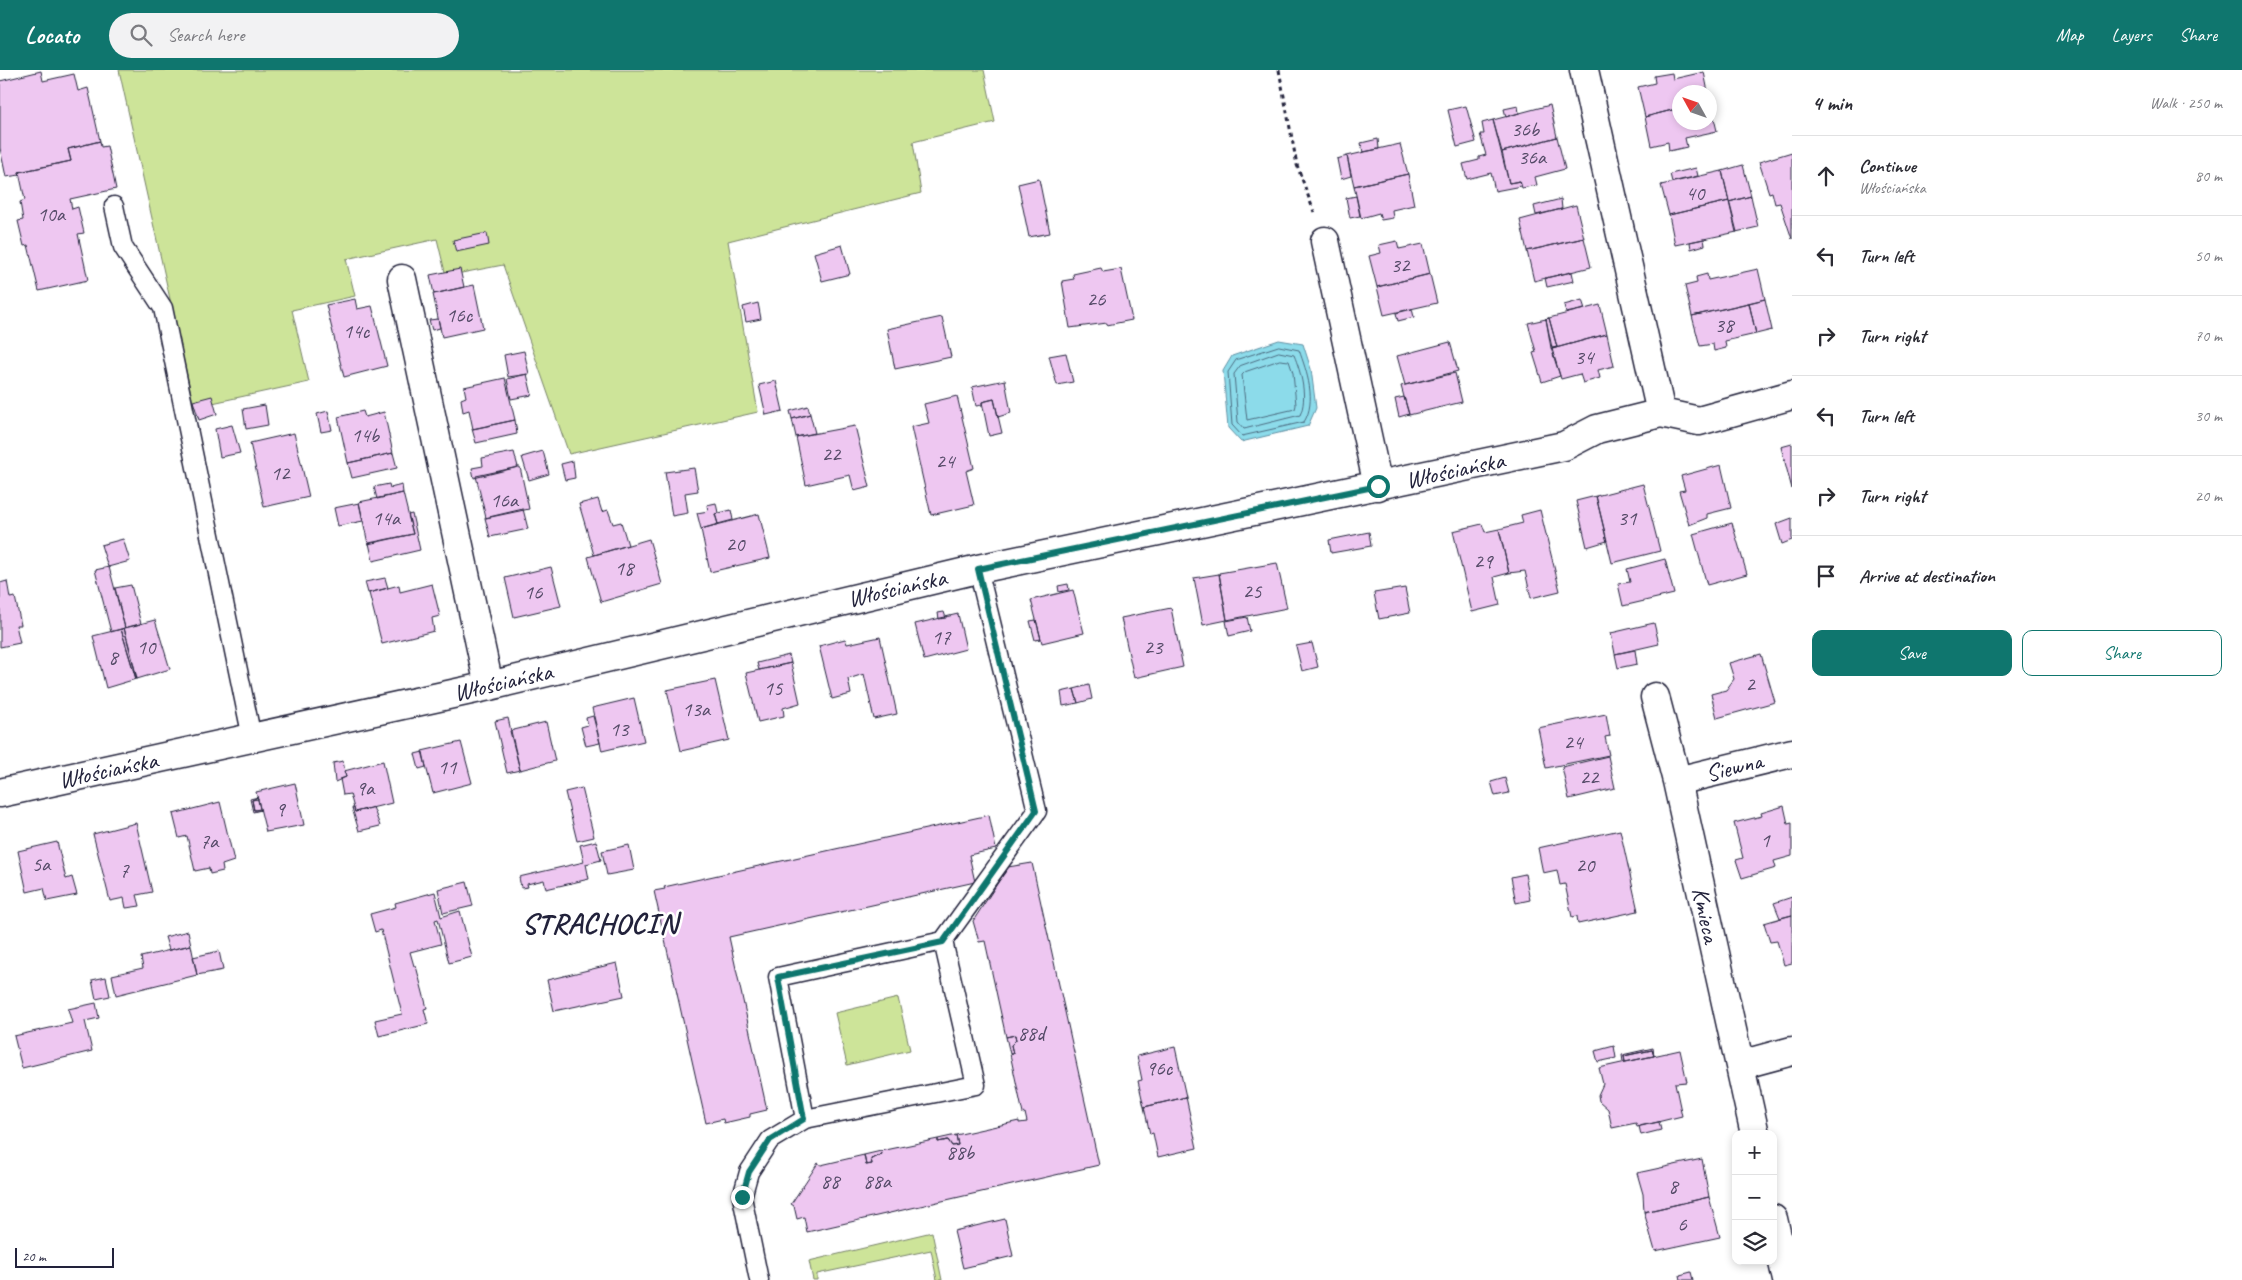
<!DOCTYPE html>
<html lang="en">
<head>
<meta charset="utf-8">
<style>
  body { margin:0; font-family:Caveat,sans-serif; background:#f2f2f3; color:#2b2b33 }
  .controls { position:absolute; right:15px; bottom:15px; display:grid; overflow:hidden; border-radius:10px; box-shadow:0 2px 8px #0003 }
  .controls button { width:45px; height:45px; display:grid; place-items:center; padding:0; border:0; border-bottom:1px solid #e1e1e2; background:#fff; color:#2b2b33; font:25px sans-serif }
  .compass { position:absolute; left:1672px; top:15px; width:45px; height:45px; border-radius:50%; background:#fff; box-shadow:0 2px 8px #0003; rotate:310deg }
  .scale { position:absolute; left:15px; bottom:12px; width:99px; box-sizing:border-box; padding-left:5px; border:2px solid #22223b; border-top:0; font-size:14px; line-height:18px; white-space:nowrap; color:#22223b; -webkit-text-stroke:4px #fff; paint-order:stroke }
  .stop { position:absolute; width:15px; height:15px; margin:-11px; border:4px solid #0f766e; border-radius:50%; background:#fff }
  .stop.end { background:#0f766e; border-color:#fff; box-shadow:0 1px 5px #0008 }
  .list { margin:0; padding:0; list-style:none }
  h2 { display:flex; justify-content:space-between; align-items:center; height:65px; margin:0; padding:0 20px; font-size:21px }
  h2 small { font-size:16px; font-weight:400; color:#7c7c81 }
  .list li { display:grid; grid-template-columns:32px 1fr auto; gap:15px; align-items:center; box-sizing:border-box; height:80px; padding:0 20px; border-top:1px solid #e1e1e2 }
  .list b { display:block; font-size:19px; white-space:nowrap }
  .list p { margin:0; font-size:16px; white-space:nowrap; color:#7c7c81 }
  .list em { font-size:16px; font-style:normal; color:#7c7c81 }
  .actions { display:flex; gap:10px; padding:15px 20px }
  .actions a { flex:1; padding:11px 0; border:1px solid #0f766e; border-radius:10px; text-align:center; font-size:18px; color:#0f766e }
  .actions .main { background:#0f766e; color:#fff }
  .icon { flex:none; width:28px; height:28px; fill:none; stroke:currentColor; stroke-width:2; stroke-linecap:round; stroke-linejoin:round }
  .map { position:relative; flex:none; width:1792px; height:1210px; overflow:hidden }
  header { display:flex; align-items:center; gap:30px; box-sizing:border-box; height:70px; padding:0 25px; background:#0f766e; color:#fff }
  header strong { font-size:24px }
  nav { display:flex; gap:28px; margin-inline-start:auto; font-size:18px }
  .search { width:350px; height:45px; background:#f2f2f3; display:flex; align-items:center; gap:12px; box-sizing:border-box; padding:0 18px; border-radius:28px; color:#7c7c81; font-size:19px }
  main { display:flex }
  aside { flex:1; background:#fff }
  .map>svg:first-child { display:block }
  .green { fill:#cde499; stroke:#78836a }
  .water { fill:#8cdbea; stroke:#6291a4 }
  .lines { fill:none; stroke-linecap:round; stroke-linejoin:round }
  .shore { stroke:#4c6c81; stroke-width:1 }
  .building { fill:#eec7f1; stroke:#22223b }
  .lane-casing { stroke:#22223b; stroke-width:21 }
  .street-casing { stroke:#22223b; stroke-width:31 }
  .path { stroke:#22223b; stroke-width:3; stroke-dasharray:4 4; stroke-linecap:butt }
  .lane { stroke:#fff; stroke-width:18 }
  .street { stroke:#fff; stroke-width:28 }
  .route { stroke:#0f766e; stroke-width:6 }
  .labels { text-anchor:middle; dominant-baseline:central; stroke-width:5; stroke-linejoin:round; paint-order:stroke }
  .number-label { font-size:21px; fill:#554b68 }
  .street-label { font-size:24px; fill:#22223b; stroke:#fff }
  .district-label { font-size:29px; font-weight:bold; letter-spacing:1px; fill:#22223b; stroke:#fff }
</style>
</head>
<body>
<header>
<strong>Locato</strong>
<div class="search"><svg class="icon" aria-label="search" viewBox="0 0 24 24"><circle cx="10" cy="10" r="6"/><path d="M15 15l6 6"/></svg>Search here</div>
<nav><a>Map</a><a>Layers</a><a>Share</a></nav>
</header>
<main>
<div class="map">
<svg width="1792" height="1210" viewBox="0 0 1792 1210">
  <rect width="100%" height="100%" fill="#fff"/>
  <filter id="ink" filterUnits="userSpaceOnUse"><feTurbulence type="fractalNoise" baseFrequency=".02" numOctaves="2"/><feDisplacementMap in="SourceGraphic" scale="10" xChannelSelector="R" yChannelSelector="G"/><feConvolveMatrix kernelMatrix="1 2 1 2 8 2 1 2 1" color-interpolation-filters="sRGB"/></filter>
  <g filter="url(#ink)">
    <path class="green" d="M119 0H984L995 52 913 72 921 123 728 171 758 342 569 384 503 195 446 206 437 169 346 189 355 226 292 240 309 312 194 337Z
      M898 928 910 980 847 995 835 943Z
      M932 1162 942 1210H937L931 1180 817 1204V1210H813L809 1191Z"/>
    <path class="water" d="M1279 270 1303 274 1311 299 1316 338 1308 356 1241 372 1228 358 1223 301 1232 286Z"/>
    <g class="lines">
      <path class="shore" d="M1279 276 1299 280C1307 302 1317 331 1304 352L1242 366 1232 355 1228 302 1236 290Z
        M1279 282 1294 285C1301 302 1308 328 1300 345L1244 359 1238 352 1234 304 1240 296Z
        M1280 290 1289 291 1293 303 1296 335 1295 339 1247 350 1242 305 1245 302Z"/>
    </g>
    <path class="building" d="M41 1 43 11 74 4 78 21 88 18 100 71 68 79 71 91 19 102 20 105 6 107 0 78V11Z
      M1704 2 1708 22H1680V38L1645 47 1638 17 1655 13 1654 6 1672 3 1673 9Z
      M1710 31 1717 61 1685 68 1687 77 1669 81 1668 72 1651 76 1645 47 1680 38V52H1710Z
      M1550 35 1557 67 1502 82 1493 50Z
      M1466 36 1476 72 1457 77 1448 40Z
      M1518 36 1519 43 1506 47 1504 39Z
      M1493 50 1509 113 1520 111 1521 116 1495 121 1491 103 1467 109 1463 94 1479 90V87L1486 85 1480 64H1484L1482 53Z
      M1557 67 1565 99 1535 107 1537 115 1522 118 1520 111 1509 113 1502 82Z
      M1378 69 1379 79 1363 82 1361 73Z
      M100 71 101 77 107 76 116 119 70 129 72 139 78 137 84 163 78 164 88 210 39 221 28 175 24 176 18 151 23 150 20 132 25 130 19 102 71 91 68 79Z
      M1400 74 1408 104 1354 116 1347 86Z
      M1792 82V169L1780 133 1775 134 1772 122 1769 123 1759 92Z
      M1347 86 1351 106 1341 109 1337 89Z
      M1743 95 1751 126 1729 132 1722 101Z
      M1696 98 1698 106 1672 112 1670 104Z
      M1722 101 1729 131 1669 145 1661 115Z
      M1408 104 1414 135 1392 140 1393 148 1381 150 1379 143 1361 148 1354 116Z
      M1039 109 1050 163 1029 167 1018 114Z
      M1356 126 1360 146 1350 148 1346 128Z
      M1751 126 1758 157 1736 162 1729 132Z
      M1561 129 1562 139 1536 145 1534 136Z
      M1729 131 1737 162 1675 175 1669 145Z
      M1576 135 1584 168 1527 181 1520 150Z
      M487 163 489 175 456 182 453 170Z
      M1584 168 1591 197 1534 211 1527 181Z
      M1704 169 1705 175 1691 179 1690 172Z
      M1397 171 1399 179 1423 174 1430 204 1377 217 1369 186 1381 183 1379 175Z
      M842 175 850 204 822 211 814 183Z
      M1101 198 1103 202 1121 199 1132 250 1107 255V253L1070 258 1062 211 1074 209 1073 204Z
      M460 199 464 217 434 224 430 205Z
      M1758 199 1765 229 1692 246 1685 216 1697 213 1696 207 1707 204 1708 210Z
      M1572 202 1574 211 1547 217 1545 208Z
      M1430 204 1437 233 1384 245 1377 217Z
      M474 215 483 258 442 267 433 224Z
      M355 229 357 239 372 236 387 296 344 307 326 235Z
      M1765 229 1772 260 1756 264 1749 233Z
      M1582 230 1585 239 1566 243 1564 235Z
      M758 233 761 249 746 252 743 237Z
      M1749 233 1756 264 1725 271 1726 278 1714 281 1713 274 1700 276 1692 246Z
      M1600 235 1607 264 1552 279 1557 277 1549 248 1545 249Z
      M1412 239 1414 247 1398 251 1396 243Z
      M942 247 951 287 895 299 887 259Z
      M1549 248 1557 277 1552 278 1546 249Z
      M438 249 440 258 432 260 429 250Z
      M1546 249 1551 278 1560 306 1542 312 1533 283 1536 282 1528 253Z
      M1607 264 1614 296 1598 300 1600 308 1583 313 1580 304 1561 309 1552 279Z
      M1450 272 1458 301 1405 315 1397 286Z
      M524 281 529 304 508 307 504 285Z
      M1066 283 1073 312 1057 315 1049 286Z
      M1455 303 1462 332 1409 345 1401 316Z
      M527 304 532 325 511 329 507 309Z
      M505 308 515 350 473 359 469 340 463 342 461 329 466 327 464 317Z
      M1005 310 1011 343 998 347 994 329 982 332V335L976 336 972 317Z
      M776 311 783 341 766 345 759 315Z
      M212 326 217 344 199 350 193 331Z
      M957 326 974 398 966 401 974 435 931 445 911 357 929 353 924 334Z
      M1404 327 1409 344 1399 347 1395 329Z
      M994 329 1002 363 989 366 982 332Z
      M265 335 268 355 246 359 243 339Z
      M808 336 810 344 792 349 790 341Z
      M328 341 332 360 321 362 317 344Z
      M363 341 365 347 384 342 393 383 348 393 338 347Z
      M810 344 815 363 796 367 792 349Z
      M515 350 517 364 476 373 472 359Z
      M232 355 240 383 220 387 215 359Z
      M855 356 870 417 854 421 850 405 806 415 796 367Z
      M294 363 309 427 264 437 250 373Z
      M1792 374V419L1781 377Z
      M543 381 549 404 529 410 522 387Z
      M514 382 518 397 474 408 472 398 483 396 482 388Z
      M393 383 397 398 352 408 348 393Z
      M573 391 575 408 565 410 561 394Z
      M1721 395 1731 438 1707 444V448L1689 455 1679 421 1685 420 1681 406Z
      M518 397H520L529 439 486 448 476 406Z
      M694 398 698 421 685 423 688 443 672 446 665 402Z
      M389 414 390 418 402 415 403 423 377 429 374 417Z
      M1643 414 1660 481 1612 493 1596 426Z
      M403 423 413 464 368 474 359 432Z
      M1596 426 1607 471 1587 477 1576 431Z
      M598 429 602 442 608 440 613 454 621 452 628 475 594 485 579 434Z
      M359 433 363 451 338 456 334 438Z
      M716 433 718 443 715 444 718 454 701 459 697 443 708 441 707 435Z
      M523 439 528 459 490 467 485 448Z
      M731 440 733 450 718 454 715 444Z
      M1540 440 1560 521 1531 528 1525 501 1509 503 1499 459 1523 453 1521 445Z
      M412 444 420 480 373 491 369 473 413 464 408 445Z
      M759 444 770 488 710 502 701 459Z
      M1792 448V470L1782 474 1776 454Z
      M1732 453 1747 504 1707 515 1693 464Z
      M1482 454 1485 462 1499 459 1509 503 1494 507 1500 535 1472 542 1453 461Z
      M1369 462 1371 476 1331 483 1329 470Z
      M123 469 130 491 108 497 101 475Z
      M649 469 662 514 601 532 588 487Z
      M1665 489 1674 524 1623 536 1618 514 1630 512 1627 499Z
      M1277 493 1287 538 1227 550 1219 503Z
      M109 497 125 558 111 562 95 500Z
      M551 497 561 536 514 547 505 508Z
      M1219 504 1227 550 1203 555 1194 508Z
      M385 508 388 518 368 523 365 512Z
      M7 511 10 528 15 527 21 555H16L20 573 0 577V513Z
      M432 514 440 546 432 548 434 561 382 574 369 523 399 515 400 522Z
      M1068 514 1069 520 1059 522 1058 516Z
      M131 515 141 554 125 558 115 518Z
      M1405 518 1410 543 1379 549 1374 523Z
      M1073 520 1084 563 1042 573 1031 530Z
      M1171 538 1183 597 1134 608 1121 548Z
      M944 542 946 548 939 549 938 543Z
      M958 544 966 579 924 590 915 554Z
      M1247 547 1250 561 1229 566 1226 551Z
      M155 550 170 599 137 609 124 558Z
      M1036 550 1041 569 1035 570 1030 551Z
      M1654 553 1659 574 1615 584 1611 563Z
      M124 558 131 583 137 609H136L121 559Z
      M121 559 136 609 106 618 93 566Z
      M880 567 897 644 874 649 864 604 848 609 851 624 832 629 819 576 845 569 847 574Z
      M1312 573 1318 597 1302 601 1296 576Z
      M1635 580 1637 594 1618 598 1615 584Z
      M1761 584 1775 632 1717 648 1711 624 1726 620 1734 609 1729 593Z
      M789 585 791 593 759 600 757 593Z
      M791 593 800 633 783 638 784 646 758 652 746 603Z
      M715 610 729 670 681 681 667 620Z
      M1089 615 1092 629 1078 633 1074 619Z
      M1074 619 1078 633 1063 636 1061 622Z
      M634 628 644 671 602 681 592 638Z
      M1606 644 1610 666 1605 667 1609 685 1546 698 1538 658Z
      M593 646 600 673 586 676 581 657 588 655 586 648Z
      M508 648 520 700 507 703 495 651Z
      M546 652 555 691 520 700 510 661Z
      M461 672 472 713 433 723 422 681Z
      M423 682 426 697 419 699 415 684Z
      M1608 686 1615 718 1569 729 1562 697Z
      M343 691 346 707 335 712 333 693Z
      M383 691 392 733 355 742 350 724 343 725 340 709 346 707 344 701Z
      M1505 708 1509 723 1495 726 1491 712Z
      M295 713 304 755 266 762 256 722Z
      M582 718 594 767 577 771 565 722Z
      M258 727 252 730 254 740H261L253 742 250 729Z
      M258 729 260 739 254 740 252 730Z
      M220 732 234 791 222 795 223 801 210 804 209 798 195 801 187 766 179 768 173 744Z
      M1784 736 1788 754 1792 753V786L1774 791 1776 798 1742 808 1736 790 1743 788 1734 753 1762 746 1761 743Z
      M373 737 380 756 359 761 352 738H354L355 742Z
      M989 745 996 779 969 785 975 812 729 867 767 1040 750 1044V1047L724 1053 723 1049 706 1053 654 821 665 819 664 817Z
      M136 753 152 822 137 825 140 836 126 838 124 828 110 831 93 764Z
      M1620 760 1638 841 1578 854 1577 846 1572 847 1565 814 1560 815 1557 800 1543 803 1538 778Z
      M596 771 601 790 586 794 589 809 546 819 544 810 527 814 528 817 521 818 519 807 584 792 580 775Z
      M57 772 66 809 72 807 77 825 47 831 44 818 27 822 18 781Z
      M629 775 634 800 607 805 602 781Z
      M1032 793 1099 1095 807 1162 804 1147 797 1149 794 1136 791 1134 818 1093 821 1095 864 1085 866 1095 872 1094 871 1089 882 1084 881 1081 938 1069V1072L948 1070 952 1076 958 1075 956 1065 1019 1051V1053L1027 1052 1025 1043 1023 1044 1010 984H1013L1011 975 1016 970 1015 965 1006 967 985 871 979 872 973 851 1008 797Z
      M1525 804 1530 830 1516 833 1511 807Z
      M467 812 473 836 443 843 438 819Z
      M435 822 441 847 460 841 472 887 449 893 438 849 435 850 441 874 410 882 414 896H416L427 938 424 939 428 954 379 966 375 950 402 944 381 860 375 862 370 844 396 837 395 833Z
      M1792 827V845L1780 848 1774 833Z
      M1792 845V893L1784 895 1777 871 1770 872 1764 853Z
      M188 861 191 875 169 880 165 867Z
      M191 875 197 905 116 925 112 905 143 898 141 887Z
      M219 881 223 900 197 905 193 887Z
      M617 893 624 926 554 941 547 910Z
      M106 907 110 926 96 929 92 910Z
      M96 933 99 948 85 951 92 981 22 998 14 966 72 953 68 939Z
      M1015 965 1016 970 1011 975 1013 984H1010L1006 967Z
      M1614 976 1616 988 1598 992 1595 981Z
      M1175 977 1186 1027 1144 1037 1138 1011 1142 1010 1137 986Z
      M1653 978 1654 986 1652 980 1624 986 1625 992H1623L1622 985Z
      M1652 980 1654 986 1625 992 1624 986Z
      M1680 980 1687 1012 1675 1013 1682 1046 1637 1057 1636 1053 1612 1058 1608 1039 1599 1031 1598 1025 1603 1014 1599 998Z
      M1186 1027 1197 1078 1158 1087 1153 1063 1150 1064 1144 1037Z
      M1659 1052 1661 1060 1641 1065 1639 1056Z
      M956 1065 958 1075 952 1076 948 1070 938 1072V1069Z
      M881 1081 882 1084 871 1089 872 1094 866 1095 864 1085Z
      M1702 1089 1709 1127 1644 1142 1643 1124 1637 1103Z
      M1709 1127 1720 1167 1655 1181 1644 1142Z
      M1005 1149 1013 1186 963 1198 954 1161Z
      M1691 1202 1693 1210H1681L1680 1205Z"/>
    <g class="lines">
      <g class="lane-casing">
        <path id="lane" d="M114 136 123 177 163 238 252 668
          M943 871 1037 741 978 499
          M759 1210 742 1127 749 1102 770 1070 805 1049 976 1015 943 871 778 907 805 1049"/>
      </g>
      <g class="street-casing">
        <path id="street" d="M1584 0 1661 343
          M1325 171 1378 416
          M402 209 489 616
          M1655 627 1677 711 1755 1064
          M1677 711 1792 683
          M0 723 489 616 978 499 1564 376 1597 359 1661 343 1699 351 1792 325
          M1740 995 1792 981
          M1773 1149 1787 1210"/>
      </g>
      <path class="path" d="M1279 0 1297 95 1314 142"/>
      <use href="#lane" class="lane"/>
      <use href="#street" class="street"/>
    </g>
  </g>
  <g class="lines" filter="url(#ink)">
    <path class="route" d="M742 1127 749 1102 770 1070 804 1049 778 907 943 872 1036 741 978 499 1378 416"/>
  </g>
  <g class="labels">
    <g class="number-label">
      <text x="1525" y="59">36b</text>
      <text x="1532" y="87">36a</text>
      <text x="1695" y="123">40</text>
      <text x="51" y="144">10a</text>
      <text x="1400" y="195">32</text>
      <text x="1096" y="229">26</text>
      <text x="459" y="245">16c</text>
      <text x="1724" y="255">38</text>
      <text x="356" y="261">14c</text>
      <text x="1584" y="287">34</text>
      <text x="365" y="365">14b</text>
      <text x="831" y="384">22</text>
      <text x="945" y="391">24</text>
      <text x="280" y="403">12</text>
      <text x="504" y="430">16a</text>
      <text x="386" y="448">14a</text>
      <text x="1627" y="448">31</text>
      <text x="735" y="474">20</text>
      <text x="1483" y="491">29</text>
      <text x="624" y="498">18</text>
      <text x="1252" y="521">25</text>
      <text x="533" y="522">16</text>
      <text x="941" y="567">17</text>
      <text x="146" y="577">10</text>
      <text x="1153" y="577">23</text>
      <text x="113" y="587">8</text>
      <text x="1750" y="614">2</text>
      <text x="773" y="618">15</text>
      <text x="696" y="639">13a</text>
      <text x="619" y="659">13</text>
      <text x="1573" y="672">24</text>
      <text x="447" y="697">11</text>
      <text x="1589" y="707">22</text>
      <text x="365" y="718">9a</text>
      <text x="280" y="739">9</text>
      <text x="1765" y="770">1</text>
      <text x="209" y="771">7a</text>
      <text x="41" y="794">5a</text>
      <text x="1585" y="795">20</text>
      <text x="124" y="800">7</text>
      <text x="1031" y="963">88d</text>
      <text x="1159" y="998">96c</text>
      <text x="960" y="1082">88b</text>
      <text x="830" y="1111">88</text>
      <text x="877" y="1111">88a</text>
      <text x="1673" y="1116">8</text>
      <text x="1682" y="1154">6</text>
    </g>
    <g class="street-label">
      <text transform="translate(1455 400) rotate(-12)">Włościańska</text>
      <text transform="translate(897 518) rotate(-13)">Włościańska</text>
      <text transform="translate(503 612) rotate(-13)">Włościańska</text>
      <text transform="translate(1734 697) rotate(-14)">Siewna</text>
      <text transform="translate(108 700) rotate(-12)">Włościańska</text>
      <text transform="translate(1706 845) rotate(78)">Kmieca</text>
    </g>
    <g class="district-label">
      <text x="600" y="853">STRACHOCIN</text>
    </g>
  </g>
</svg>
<div class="controls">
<button>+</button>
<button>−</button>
<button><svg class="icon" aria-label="layers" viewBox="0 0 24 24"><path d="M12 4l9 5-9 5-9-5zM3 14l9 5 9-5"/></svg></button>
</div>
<svg class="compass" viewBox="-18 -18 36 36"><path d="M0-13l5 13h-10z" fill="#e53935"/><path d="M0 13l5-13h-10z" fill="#7c7c81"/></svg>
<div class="scale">20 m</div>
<div class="stop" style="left:1378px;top:416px"></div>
<div class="stop end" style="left:742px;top:1127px"></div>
</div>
<aside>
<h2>4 min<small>Walk · 250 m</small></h2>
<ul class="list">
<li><svg class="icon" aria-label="ahead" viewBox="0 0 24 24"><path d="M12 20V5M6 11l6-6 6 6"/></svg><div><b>Continue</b><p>Włościańska</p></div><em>80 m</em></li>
<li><svg class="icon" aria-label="left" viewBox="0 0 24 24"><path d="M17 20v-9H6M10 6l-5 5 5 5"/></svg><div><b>Turn left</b></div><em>50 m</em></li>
<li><svg class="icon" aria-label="right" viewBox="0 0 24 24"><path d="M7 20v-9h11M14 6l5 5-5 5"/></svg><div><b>Turn right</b></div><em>70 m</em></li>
<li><svg class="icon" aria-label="left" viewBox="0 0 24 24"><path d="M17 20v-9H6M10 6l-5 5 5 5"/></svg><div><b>Turn left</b></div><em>30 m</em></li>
<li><svg class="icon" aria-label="right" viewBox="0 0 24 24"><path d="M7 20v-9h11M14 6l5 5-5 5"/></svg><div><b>Turn right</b></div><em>20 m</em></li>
<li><svg class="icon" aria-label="arrive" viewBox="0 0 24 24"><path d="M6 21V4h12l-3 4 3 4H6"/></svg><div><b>Arrive at destination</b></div></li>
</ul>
<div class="actions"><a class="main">Save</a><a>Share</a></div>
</aside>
</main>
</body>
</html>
